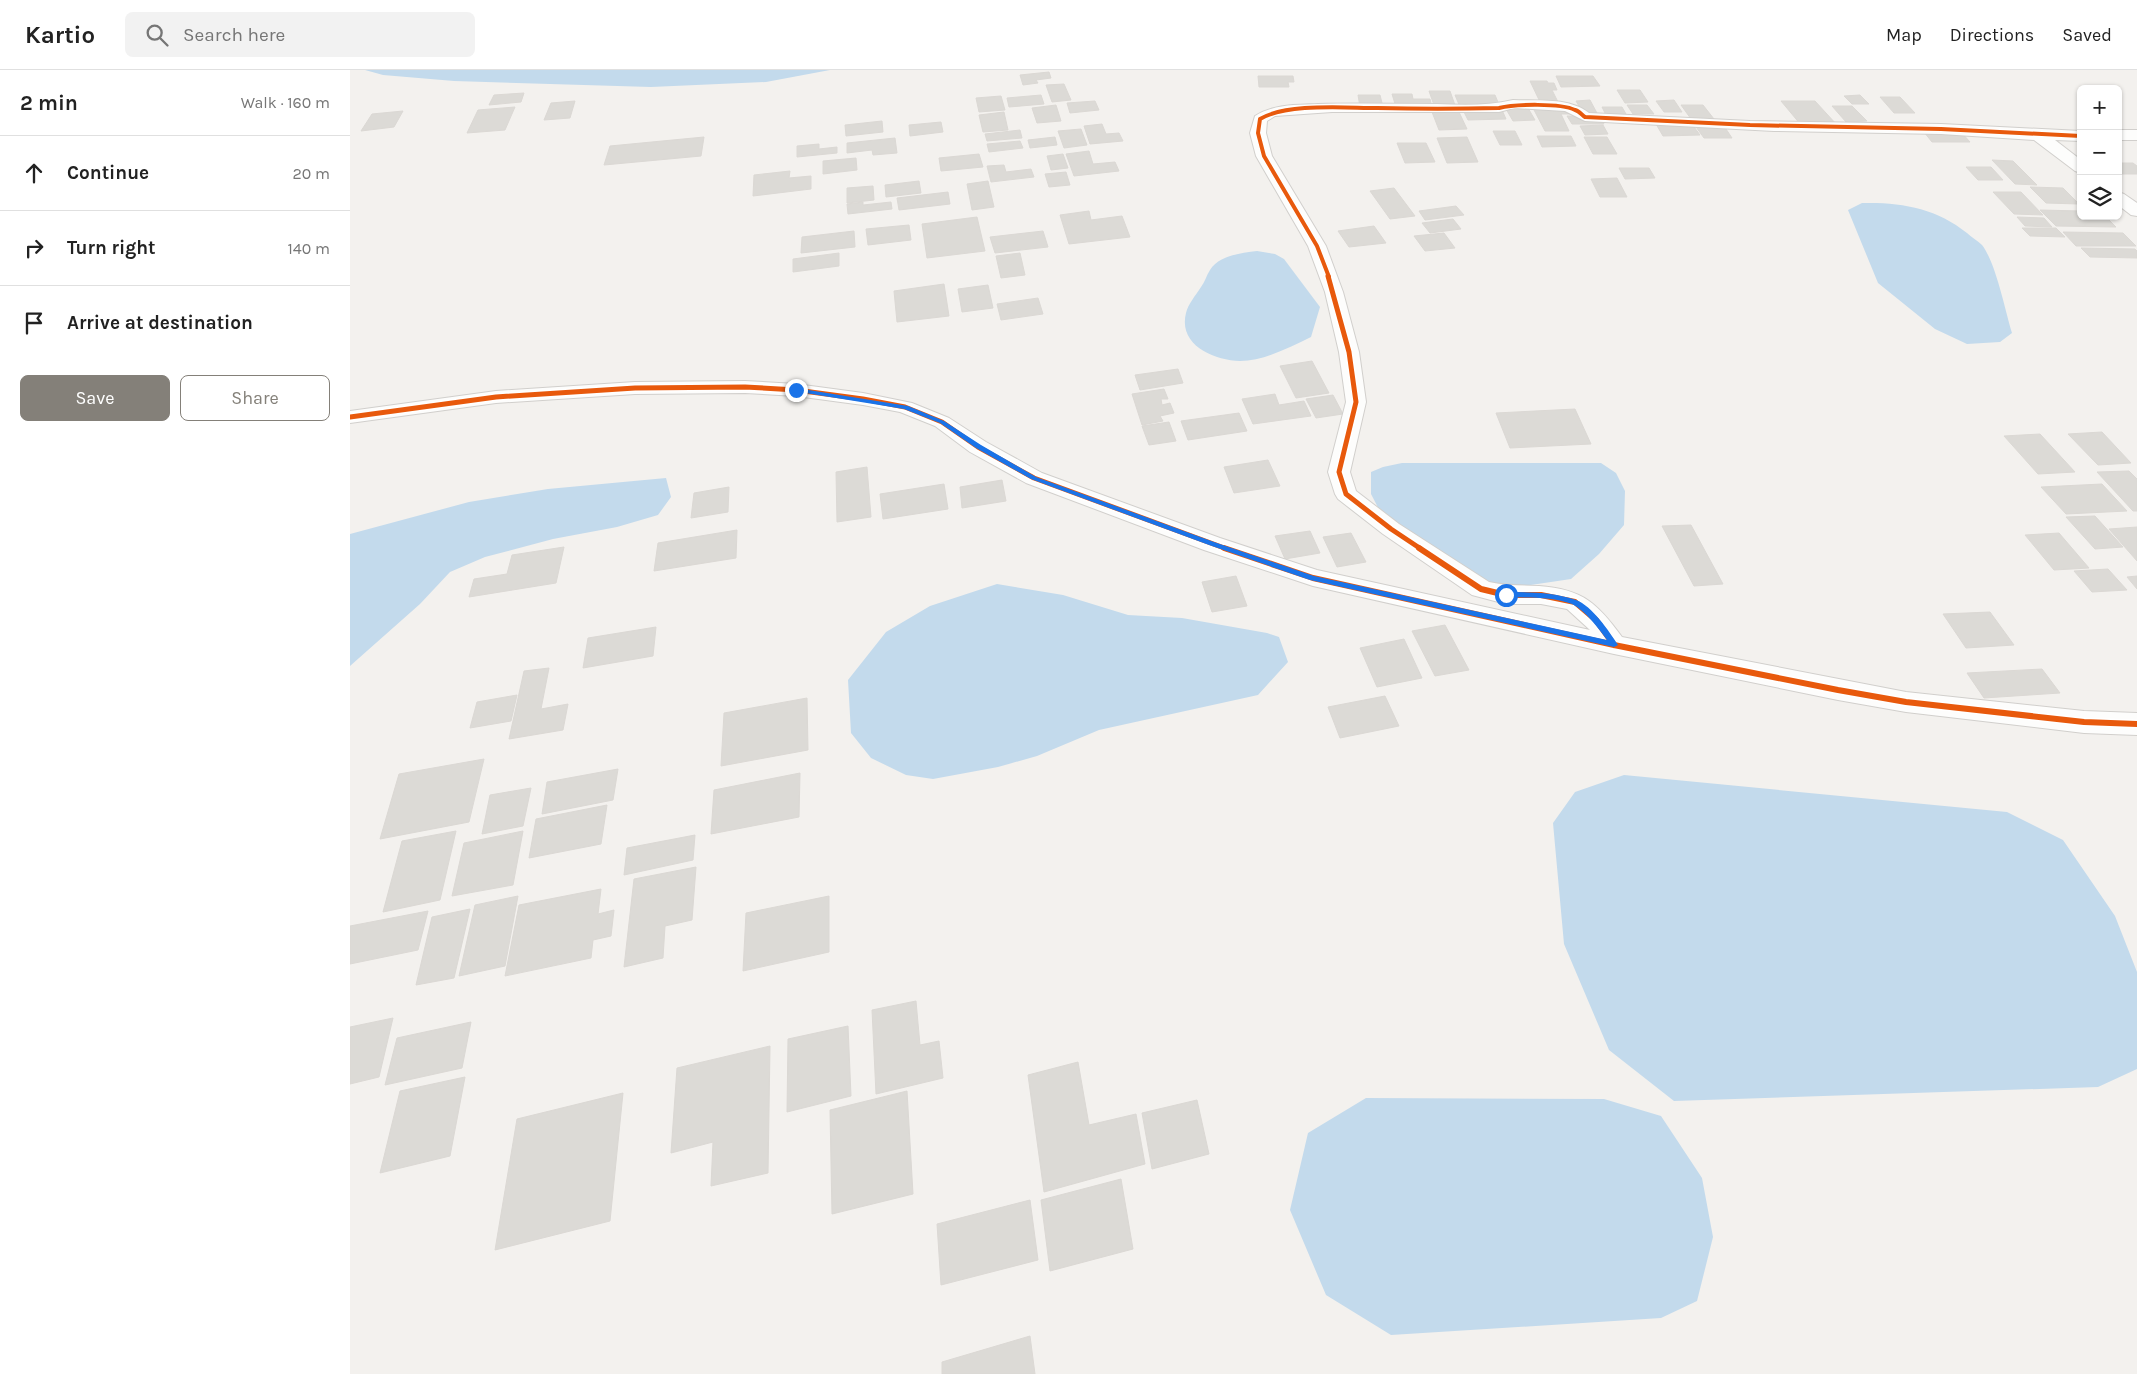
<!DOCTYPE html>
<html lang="en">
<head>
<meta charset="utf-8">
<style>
  body { margin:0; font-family:Karla,sans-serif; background:#f2f2f2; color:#222 }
  .controls { position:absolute; right:15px; top:15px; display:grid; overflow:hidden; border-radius:8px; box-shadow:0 1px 4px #0004 }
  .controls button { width:45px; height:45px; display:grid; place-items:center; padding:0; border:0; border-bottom:1px solid #e0e0e0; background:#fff; color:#222; font:25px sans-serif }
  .stop { position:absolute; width:15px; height:15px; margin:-11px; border:4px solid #1a73e8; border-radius:50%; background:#fff }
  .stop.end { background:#1a73e8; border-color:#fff; box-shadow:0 1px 5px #0008 }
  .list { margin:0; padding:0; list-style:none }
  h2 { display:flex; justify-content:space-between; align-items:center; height:65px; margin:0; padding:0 20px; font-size:21px }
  h2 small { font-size:16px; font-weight:400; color:#767676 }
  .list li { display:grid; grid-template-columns:32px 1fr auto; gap:15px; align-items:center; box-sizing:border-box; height:75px; padding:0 20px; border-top:1px solid #e0e0e0 }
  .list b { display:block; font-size:19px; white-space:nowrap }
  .list em { font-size:16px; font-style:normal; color:#767676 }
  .actions { display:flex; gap:10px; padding:15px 20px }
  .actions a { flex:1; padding:11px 0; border:1px solid #848079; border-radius:8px; text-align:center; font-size:18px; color:#848079 }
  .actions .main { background:#848079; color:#fff }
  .icon { flex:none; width:28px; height:28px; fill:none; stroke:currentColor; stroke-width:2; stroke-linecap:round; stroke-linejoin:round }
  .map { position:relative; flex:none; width:1787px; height:1304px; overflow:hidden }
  header { display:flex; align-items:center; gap:30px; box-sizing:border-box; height:70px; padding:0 25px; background:#fff; border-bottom:1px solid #e0e0e0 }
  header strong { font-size:24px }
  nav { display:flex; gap:28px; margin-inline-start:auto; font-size:18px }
  .search { width:350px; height:45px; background:#f2f2f2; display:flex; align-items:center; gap:12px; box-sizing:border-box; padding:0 18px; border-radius:8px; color:#767676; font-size:19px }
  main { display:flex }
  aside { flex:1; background:#fff }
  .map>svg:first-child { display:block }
  .water { fill:#c3daec }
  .building { fill:#dcdad6; stroke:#dbd8d4 }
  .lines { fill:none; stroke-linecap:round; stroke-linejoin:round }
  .minor-casing { stroke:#d1cfcc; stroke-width:2 }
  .minor { fill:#fdfdfc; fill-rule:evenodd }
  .cycleway-far2-casing { stroke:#fff; stroke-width:5.5 }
  .cycleway-far1-casing { stroke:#fff; stroke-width:8 }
  .cycleway-casing { stroke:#fff; stroke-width:9 }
  .cycleway-far2 { stroke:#e8590c; stroke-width:4 }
  .cycleway-far1 { stroke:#e8590c; stroke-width:5 }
  .cycleway { stroke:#e8590c; stroke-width:6 }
  .route { fill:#1a73e8 }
</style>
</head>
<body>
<header>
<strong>Kartio</strong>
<div class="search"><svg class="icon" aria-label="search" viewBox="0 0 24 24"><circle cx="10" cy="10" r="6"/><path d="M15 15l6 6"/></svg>Search here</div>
<nav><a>Map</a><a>Directions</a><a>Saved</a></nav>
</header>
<main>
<aside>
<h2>2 min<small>Walk · 160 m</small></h2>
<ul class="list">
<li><svg class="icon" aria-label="ahead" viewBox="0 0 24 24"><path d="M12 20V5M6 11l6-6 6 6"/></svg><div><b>Continue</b></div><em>20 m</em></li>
<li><svg class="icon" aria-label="right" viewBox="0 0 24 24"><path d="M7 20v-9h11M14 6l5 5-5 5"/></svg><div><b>Turn right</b></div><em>140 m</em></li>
<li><svg class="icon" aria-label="arrive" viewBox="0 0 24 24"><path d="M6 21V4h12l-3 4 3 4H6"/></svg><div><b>Arrive at destination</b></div></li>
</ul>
<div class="actions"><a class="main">Save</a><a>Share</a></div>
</aside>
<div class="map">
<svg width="1787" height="1304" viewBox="0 0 1787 1304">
  <rect width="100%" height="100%" fill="#f3f1ee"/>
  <path class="water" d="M15 0H480L416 12 301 17 104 11 33 5Z
    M1512 133C1551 132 1586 138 1617 163 1621 167 1628 171 1632 175 1646 193 1655 240 1662 263L1650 272 1617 274 1585 259 1528 213 1498 140Z
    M907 181 925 184 934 189 970 237 961 267C940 277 914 291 890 291 863 290 828 275 836 243 838 234 846 225 851 217 855 212 856 206 860 200 869 185 892 183 907 181Z
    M1052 393H1251L1266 403 1275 421 1274 455 1249 484 1221 509 1148 520 1035 451 1021 424V402L1033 397Z
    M316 408 321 427 308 445 267 457 203 469 135 487 100 502 70 534 0 596V464L119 432 198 419Z
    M647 514 713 525 778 545 832 548 917 563 929 567 938 592 908 625 749 660 687 686 648 697 583 709 556 705 521 688 501 663 498 610 536 562 580 536Z
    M1274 705 1657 742 1713 770 1765 846 1787 902V999L1748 1017 1324 1031 1259 980 1214 874 1203 753 1225 722Z
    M1016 1028 1254 1029 1311 1046 1352 1108 1363 1167 1347 1231 1311 1248 1041 1265 976 1225 940 1140 958 1063Z"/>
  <path class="building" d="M699 2 701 8 686 10 688 13 673 15 670 5Z
    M908 6H943L944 12H938L939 17H909Z
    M1206 6H1243L1250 16 1211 17Z
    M1180 11H1197L1198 13H1204L1207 20H1202L1209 34H1191Z
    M714 14 721 30 702 32 696 15Z
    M1267 20H1290L1298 32 1275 33Z
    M1079 21H1100L1106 38H1085Z
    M174 23 171 32 139 35 144 25Z
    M1042 24H1062L1063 29H1080L1082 37H1046Z
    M691 25 694 34 659 37 657 28Z
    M1008 25H1030L1033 37H1010Z
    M1105 25H1145L1150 37H1110Z
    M1510 25 1519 34H1502L1494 26Z
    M651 26 655 40 629 42 626 28Z
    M1530 27H1550L1565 43H1544Z
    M1240 30 1248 45H1234L1226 31Z
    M1324 30 1332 42H1314L1306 31Z
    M225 31 220 48 194 50 201 33Z
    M745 31 749 40 720 43 717 33Z
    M1431 31H1465L1487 55H1451Z
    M706 35 711 51 687 53 682 38Z
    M1277 35H1297L1304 44H1283Z
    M1331 35H1353L1364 49H1341Z
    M1482 36H1502L1517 51 1496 52Z
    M165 37 155 60 117 63 128 40Z
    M1252 37H1272L1276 44 1256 45Z
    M1178 38 1185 50 1163 51 1156 39Z
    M1183 38H1216L1220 44H1211L1219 61H1195Z
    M1152 40 1156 49 1118 50 1114 42Z
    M53 41 44 57 11 61 22 44Z
    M654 42 658 60 633 62 629 45Z
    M1082 42H1109L1117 59 1089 60Z
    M1217 46H1229L1230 49H1251L1254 54H1222Z
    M532 51 533 62 496 66 495 55Z
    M591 52 593 62 560 66 559 55Z
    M752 54 756 64 769 63 773 71 740 74 734 56Z
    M1306 54H1342L1350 65 1313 66Z
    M1253 55 1258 64 1235 65 1230 56Z
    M1374 56 1382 68H1354L1346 57Z
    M731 59 737 75 714 78 708 61Z
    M670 60 672 68 637 71 635 64Z
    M1143 61H1165L1172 75H1150Z
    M1574 62H1611L1620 72H1582Z
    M1187 66H1221L1226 76 1192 77Z
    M354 67 351 86 254 95 260 76Z
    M705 67 707 75 680 78 678 70Z
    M1117 67 1128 92 1097 93 1087 68Z
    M1234 67H1257L1267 84H1243Z
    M545 68 547 83 523 85 522 80 497 83V73Z
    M670 71 673 78 639 82 637 74Z
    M1047 73H1076L1085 92 1055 93Z
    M469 74V79L487 77V83L447 87V76Z
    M739 81 743 94 765 92 769 101 724 106 716 84Z
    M629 84 633 97 591 101 589 88Z
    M713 84 718 98 701 100 697 86Z
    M506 88 507 100 473 104V91Z
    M1642 90 1663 91 1687 115 1665 114Z
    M1768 93H1783L1787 96V104H1768Z
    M654 95 656 102 681 99 684 107 641 112 637 96Z
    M1616 97H1641L1653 110H1628Z
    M1269 98H1299L1305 108 1275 109Z
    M440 101 439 108 461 106V119L403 126 404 105Z
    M716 102 720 115 699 117 695 104Z
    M1267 108 1277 127H1250L1241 109Z
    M569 111 571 123 536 127 535 115Z
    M638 111 644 137 622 140 617 114Z
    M523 116 524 130 497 133V118Z
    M1680 117 1713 118 1729 134 1696 133Z
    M1044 118 1065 146 1040 149 1020 121Z
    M598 122 600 134 549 140 547 128Z
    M1643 122H1671L1693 145 1664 144Z
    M513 132V135L541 132 542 139 498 144 497 134Z
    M1106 136 1114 145 1075 150 1069 141Z
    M1690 140 1731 141V146H1755L1766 157 1706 156Z
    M739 141 741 150 772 146 780 167 719 174 710 145Z
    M627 147 635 181 577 188 572 154Z
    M1667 147 1694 148 1702 157 1675 156Z
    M1103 149 1111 159 1080 163 1072 153Z
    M559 155 561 170 518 175 516 159Z
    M1024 156 1036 173 999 177 988 161Z
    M1672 158H1706L1715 167 1680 166Z
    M504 161 505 177 451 183 452 167Z
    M693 161 698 177 645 183 640 167Z
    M1713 162 1773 163 1786 176H1726Z
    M1094 163 1105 178 1075 181 1064 166Z
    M1731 178 1785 179 1787 181V188L1740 187Z
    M489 183V196L443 202V189Z
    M670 183 675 205 651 208 646 186Z
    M594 214 599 246 547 252 544 221Z
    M638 215 643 238 612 242 608 219Z
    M688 228 693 244 651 250 647 234Z
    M962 291 979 323 946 328 930 296Z
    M828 299 833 313 790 320 785 305Z
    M814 319 818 329H811L812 335 820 333 824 343 810 346 813 351 792 355 782 324Z
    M925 324 929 335 954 331 961 346 903 354 892 329Z
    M983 325 993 344 966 348 956 329Z
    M1225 339 1241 374 1160 378 1146 343Z
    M889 343 897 361 838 370 831 351Z
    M819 352 826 371 799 375 792 356Z
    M1752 362 1781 393 1748 395 1718 364Z
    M1690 364 1725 402 1688 404 1654 366Z
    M918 390 930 416 884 423 874 397Z
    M517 397 521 447 487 452 486 402Z
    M1779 401 1787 409V441H1783L1747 402Z
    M652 410 656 431 612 438 610 417Z
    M594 414 598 439 533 449 530 424Z
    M1752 414 1777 441 1716 444 1691 417Z
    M379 417 378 442 341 448 344 423Z
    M1745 446 1773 477 1745 479 1716 447Z
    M1341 455 1373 514 1344 516 1312 456Z
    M1787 457V491L1759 459Z
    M387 460 386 488 304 501 308 473Z
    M960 461 970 483 935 489 925 466Z
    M1001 463 1016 492 987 497 973 467Z
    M1709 463 1739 498 1704 500 1675 465Z
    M214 477 206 513 119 527 124 509 157 504 162 485Z
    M1758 499 1777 520 1742 522 1724 501Z
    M886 506 897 536 862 542 852 512Z
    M1787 506V519L1777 507Z
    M1640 542 1664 575 1616 578 1593 544Z
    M1095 555 1119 600 1085 606 1062 561Z
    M306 557 303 586 233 598 238 568Z
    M1054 569 1072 608 1027 617 1010 578Z
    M199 598 191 639 218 634 213 660 159 669 174 601Z
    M1692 599 1710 623 1634 628 1617 603Z
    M167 625 161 651 120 658 127 632Z
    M1035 626 1049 656 990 668 978 637Z
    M457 628 458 680 371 696 374 643Z
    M134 689 119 752 30 769 49 704Z
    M268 699 263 730 192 744 197 712Z
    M450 703 449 747 361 764 364 720Z
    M181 718 173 756 132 764 140 725Z
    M257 735 251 774 179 788 186 749Z
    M106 761 90 830 33 842 52 771Z
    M173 761 163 815 102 826 114 773Z
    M345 765 343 790 274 805 277 778Z
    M346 797 342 850 315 856 313 888 274 897 284 809Z
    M251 819 248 844 264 840 261 866 243 870 241 888 155 906 169 835Z
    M168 826 155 896 109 906 125 835Z
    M479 826V882L393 901 396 843Z
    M120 839 104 908 66 915 82 847Z
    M78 841 68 880 0 894V856Z
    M566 931 570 975 589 971 593 1008 526 1024 522 940Z
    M43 948 29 1007 0 1014V957Z
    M121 952 112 998 35 1015 47 968Z
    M498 956 501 1026 437 1042 438 969Z
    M420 976 418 1103 361 1116 363 1072 321 1083 327 998Z
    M728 992 739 1055 786 1044 795 1094 694 1122 678 1005Z
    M115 1007 100 1086 30 1103 50 1021Z
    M557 1021 563 1124 482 1144 480 1040Z
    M273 1023 260 1151 145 1180 167 1049Z
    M847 1030 859 1084 802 1099 792 1043Z
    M771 1109 783 1179 700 1201 691 1130Z
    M680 1130 688 1190 591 1215 587 1154Z
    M680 1266 685 1304H592V1292Z"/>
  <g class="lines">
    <g class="minor-casing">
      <path id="minor" d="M1163 30C1187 31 1219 27 1239 43L1400 51 1591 54 1731 61V71L1705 70 1731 90V103L1725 101 1684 70 1591 64 1424 61 1235 51 1215 41 1164 38 1149 42H982L925 46 917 51 916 63 922 86 976 176 993 222 1009 282 1016 332 1000 402 1006 421 1049 454 1139 512C1156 516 1172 515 1189 516 1233 519 1248 534 1272 567L1556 622 1734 641 1787 643V665L1734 663 1556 642 1488 630 1264 584 963 516 854 480 676 413 620 382 585 356 550 342 513 335 446 326 395 323 285 324 146 333 0 353V341L146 321 285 312 395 311 446 314 513 323 562 333 599 348 636 372 692 403 870 468 967 500 1240 560 1217 539 1191 534H1156L1122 525 1033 464 988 429 985 424 978 402 996 332 989 282 975 222 958 176 906 86 900 63 905 46C924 34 946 35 968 34 1007 33 1047 34 1087 34 1112 35 1138 36 1163 30Z
        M1768 60H1787V70H1768Z
        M1768 122 1774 124 1787 133V146L1781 145 1768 135Z"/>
    </g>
    <use href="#minor" class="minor"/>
    <g class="cycleway-far2-casing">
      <path id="cycleway-far2" d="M979 207 967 176 914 86 908 63 910 49C937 33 994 38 1027 38 1067 39 1108 39 1149 38 1165 34 1211 33 1225 40 1229 41 1232 45 1235 47L1400 55 1591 59 1731 66"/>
    </g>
    <g class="cycleway-far1-casing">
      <path id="cycleway-far1" d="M978 206 999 282 1006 332 989 402 996 424 1041 459 1071 479
        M0 347 146 327 285 318 395 317 446 320 513 329 555 337 592 352 628 377 684 408 877 479"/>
    </g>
    <g class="cycleway-casing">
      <path id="cycleway" d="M874 478 963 508 1264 575 1488 620 1556 632 1734 652 1787 654
        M1069 478 1131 519 1156 525H1191L1225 532 1246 550 1264 575"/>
    </g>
    <use href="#cycleway-far2" class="cycleway-far2"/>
    <use href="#cycleway-far1" class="cycleway-far1"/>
    <use href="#cycleway" class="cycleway"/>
  </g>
  <path class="route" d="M446 318 558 336 594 351 631 375 686 407 864 472 964 506 1257 570C1248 558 1236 541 1222 534 1202 526 1177 528 1156 527L1153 525 1156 522C1179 522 1204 522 1226 530 1242 536 1259 561 1268 575L1264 577 960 510 859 475 681 409 626 378 590 353 554 339 443 321Z"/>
</svg>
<div class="controls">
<button>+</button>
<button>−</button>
<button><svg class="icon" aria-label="layers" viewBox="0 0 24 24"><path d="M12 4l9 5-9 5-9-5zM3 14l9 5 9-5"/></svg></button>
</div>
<div class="stop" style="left:1156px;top:525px"></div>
<div class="stop end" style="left:446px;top:320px"></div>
</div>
</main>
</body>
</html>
